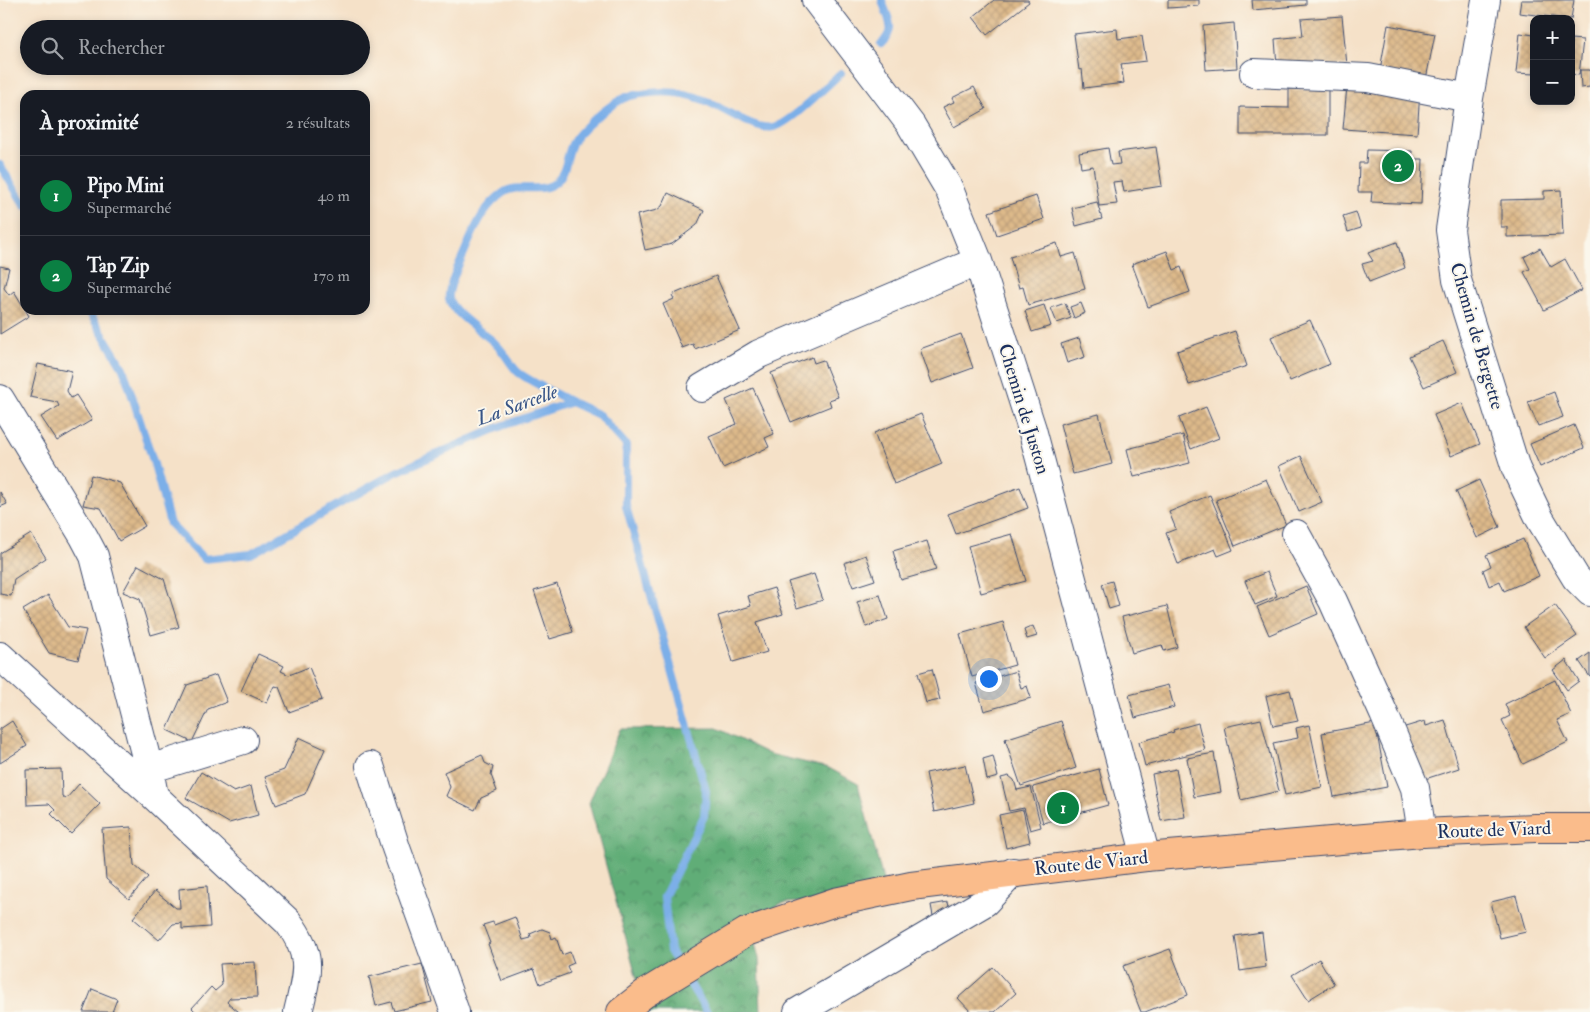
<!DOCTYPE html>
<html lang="fr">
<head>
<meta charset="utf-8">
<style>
  body { margin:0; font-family:"IM FELL Double Pica",serif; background:#20242c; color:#f1f3f6 }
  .controls { position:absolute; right:15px; top:15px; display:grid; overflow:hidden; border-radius:10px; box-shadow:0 2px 8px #0003 }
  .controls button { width:45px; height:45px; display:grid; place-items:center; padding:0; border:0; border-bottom:1px solid #363941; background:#171b24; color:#f1f3f6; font:25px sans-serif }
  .you { position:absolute; left:988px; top:678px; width:18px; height:18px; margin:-12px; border:4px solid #fff; border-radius:50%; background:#1a73e8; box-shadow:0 0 0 8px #1a73e833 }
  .badge { display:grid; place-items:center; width:32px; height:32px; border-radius:50%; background:#0b8043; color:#fff; font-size:16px; font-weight:700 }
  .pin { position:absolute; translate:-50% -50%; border:2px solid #fff; box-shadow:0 1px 5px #0006 }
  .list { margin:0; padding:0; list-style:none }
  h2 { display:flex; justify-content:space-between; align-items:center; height:65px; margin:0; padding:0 20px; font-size:21px }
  h2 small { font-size:16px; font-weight:400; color:#9ea1a6 }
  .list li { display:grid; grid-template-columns:32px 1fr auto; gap:15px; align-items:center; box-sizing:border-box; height:80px; padding:0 20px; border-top:1px solid #363941 }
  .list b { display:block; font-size:19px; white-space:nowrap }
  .list p { margin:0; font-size:16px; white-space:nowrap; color:#9ea1a6 }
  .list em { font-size:16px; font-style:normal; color:#9ea1a6 }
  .icon { flex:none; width:28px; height:28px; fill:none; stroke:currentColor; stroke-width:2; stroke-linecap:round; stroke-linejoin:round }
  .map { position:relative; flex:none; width:1590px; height:1012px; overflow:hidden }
  .search { position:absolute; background:#171b24; box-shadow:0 2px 8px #0003; left:20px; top:20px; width:350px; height:55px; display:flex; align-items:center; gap:12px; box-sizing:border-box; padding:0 18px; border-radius:28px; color:#9ea1a6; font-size:19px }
  .panel { position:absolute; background:#171b24; box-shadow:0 2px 8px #0003; left:20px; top:90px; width:350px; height:225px; border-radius:15px }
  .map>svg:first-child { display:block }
  .forest { fill:url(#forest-crowns); stroke:#3e6e6a }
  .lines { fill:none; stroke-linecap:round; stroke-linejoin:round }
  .stream { stroke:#7bafe8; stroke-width:8 }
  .building { fill:url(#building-cross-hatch) }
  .minor-casing { stroke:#3c4a6e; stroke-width:30 }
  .major-casing { stroke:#3c4a6e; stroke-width:30 }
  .minor { stroke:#fff; stroke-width:28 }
  .major { stroke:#fabc8b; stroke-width:28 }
  .labels { text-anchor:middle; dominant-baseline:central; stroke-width:4; stroke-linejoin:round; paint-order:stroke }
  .street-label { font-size:19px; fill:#1b2f5e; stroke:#fbf7ec }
  .water-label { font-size:20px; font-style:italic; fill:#385587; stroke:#fbf7ec }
</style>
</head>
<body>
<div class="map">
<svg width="1590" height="1012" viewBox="0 0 1590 1012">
  <defs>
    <pattern id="forest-crowns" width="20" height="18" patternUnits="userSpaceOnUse" patternTransform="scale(1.25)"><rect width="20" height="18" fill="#60ad77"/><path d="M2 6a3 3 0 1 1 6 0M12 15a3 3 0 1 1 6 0" fill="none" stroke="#4e8d65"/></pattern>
    <pattern id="building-cross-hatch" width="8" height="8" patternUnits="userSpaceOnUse" patternTransform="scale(1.25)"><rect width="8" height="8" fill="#ddb98a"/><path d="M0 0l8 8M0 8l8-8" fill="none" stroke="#bd9f7a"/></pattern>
  </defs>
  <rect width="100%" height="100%" fill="#fbf7ec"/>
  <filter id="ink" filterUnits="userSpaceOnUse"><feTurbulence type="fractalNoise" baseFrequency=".02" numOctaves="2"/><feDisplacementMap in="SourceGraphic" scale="10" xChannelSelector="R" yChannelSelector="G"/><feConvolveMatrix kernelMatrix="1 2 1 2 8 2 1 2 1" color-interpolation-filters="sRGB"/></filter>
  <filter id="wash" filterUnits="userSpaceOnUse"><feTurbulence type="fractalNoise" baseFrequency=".0096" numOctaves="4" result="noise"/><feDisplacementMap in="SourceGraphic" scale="20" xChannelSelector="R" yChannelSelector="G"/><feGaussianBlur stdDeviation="1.12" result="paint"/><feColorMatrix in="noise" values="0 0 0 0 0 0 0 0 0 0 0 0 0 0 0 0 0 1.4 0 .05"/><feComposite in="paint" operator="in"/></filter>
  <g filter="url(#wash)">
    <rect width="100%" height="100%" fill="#f5e1c8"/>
    <path class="forest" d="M717 728 769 754 829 768 858 784 888 899 782 903 749 922 759 958 761 1012H646L589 803 620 729Z"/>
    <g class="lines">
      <path class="stream" d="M881 44C898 28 887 18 882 0
        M0 165 25 206
        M88 310 123 368 154 464 170 524 204 559 251 554 396 472 502 426 571 402 599 415 626 445V506L706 791 704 816 664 897 670 951 707 1012
        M571 402C554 392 534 384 519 373 515 370 512 365 509 361 504 353 497 344 489 338 479 330 452 312 449 299 447 286 462 259 467 246 476 226 484 206 503 193 519 182 541 195 556 182 567 172 566 156 572 144 579 130 614 100 630 96 653 91 681 90 704 100 721 107 755 131 773 127 790 124 827 85 841 73"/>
    </g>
    <g id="blocks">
      <path class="building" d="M994 0H1028L1029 2 987 35 973 17Z
        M1168 0H1199V6L1168 8Z
        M1252 0H1306V5L1253 10Z
        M1521 0H1574L1571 19 1519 13Z
        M1342 16 1347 65 1277 66 1275 39 1303 36 1301 19Z
        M1234 23 1237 68 1206 70 1203 26Z
        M1388 25 1435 34 1426 79 1380 70Z
        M1117 29 1118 39 1142 36 1146 61 1121 64 1124 83 1084 88 1082 69 1079 70 1074 34Z
        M1520 33 1534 35V74L1516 73Z
        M1571 39 1583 40 1579 75 1571 74Z
        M1580 70H1590V87L1581 88Z
        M1347 86 1420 91 1417 134 1343 129Z
        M974 87 986 109 954 127 943 107 954 102 952 98Z
        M1289 89 1328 90V135H1240V107L1289 108Z
        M1156 147 1162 186 1124 192 1122 181 1113 182 1117 204 1099 206 1093 166 1081 168 1079 153 1108 148 1111 165 1120 164 1118 152Z
        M1367 150 1412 151V159H1423L1421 204 1371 202 1372 192H1358L1359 163H1366Z
        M1561 190 1563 235 1507 237V227H1501V200L1544 199V191Z
        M668 193 704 210 697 225 672 244 645 250 637 215 657 210 662 206Z
        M1036 196 1044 219 997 235 989 212Z
        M1097 202 1102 219 1076 226 1072 208Z
        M1356 212 1361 228 1348 232 1343 216Z
        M1397 242 1405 268 1369 282 1362 264 1373 261 1368 253Z
        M1057 243 1061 257 1075 253 1085 289 1028 305 1023 287 1019 288 1010 257Z
        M1540 248 1551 267 1565 259 1582 290 1544 310 1524 272 1530 269 1524 257Z
        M1167 251 1174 270 1181 267 1190 292 1148 307 1132 264Z
        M0 266 9 268 4 288 9 295 14 291 29 316 0 334Z
        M716 276 740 330 695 349 693 344 682 348 663 304 674 299 672 295Z
        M1065 303 1071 318 1057 323 1051 308Z
        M1081 303 1085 313 1074 318 1070 307Z
        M1044 305 1051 326 1032 332 1025 311Z
        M1310 320 1330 364 1290 381 1271 337Z
        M1235 331 1247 366 1189 385 1177 351Z
        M961 334 973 368 932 383 920 349Z
        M1079 338 1085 357 1067 363 1061 344Z
        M1443 341 1457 372 1424 387 1409 356Z
        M812 357 814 363 823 360 838 397 829 400 831 406 791 422 771 373Z
        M38 364 72 371 67 391 71 398 76 395 92 420 57 441 41 417 59 406 57 402 30 397Z
        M753 388 774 434 765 438 769 447 723 468 709 436 737 424 726 400Z
        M1554 392 1563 417 1538 426 1528 402Z
        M1462 403 1480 444 1451 456 1434 415Z
        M1206 407 1219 438 1191 449 1179 418Z
        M921 414 942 464 894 484 874 433Z
        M1099 414 1112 464 1073 474 1060 424Z
        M1574 425 1584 448 1540 467 1530 444Z
        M1183 435 1190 463 1134 477 1127 449Z
        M1301 456 1322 502 1299 512 1279 466Z
        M91 475 120 483 145 526 119 541 101 508 83 505Z
        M1266 479 1286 525 1235 546 1216 500Z
        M1479 480 1500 527 1477 538 1456 491Z
        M1020 487 1028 508 956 534 948 514Z
        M0 492 7 504 0 507Z
        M1210 495 1233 550 1218 556 1215 549 1178 564 1166 533 1176 529 1169 512Z
        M31 534 46 558 14 579 11 596 0 594V553Z
        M1012 534 1026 581 981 593 968 546Z
        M1523 539 1539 576 1504 591 1500 581 1489 586 1483 570 1491 566 1486 555Z
        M927 541 936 570 901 580 893 551Z
        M866 555 875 580 853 587 844 563Z
        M138 565 164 579 179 627 151 635 140 599 123 592Z
        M1267 572 1277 596 1255 605 1245 581Z
        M814 574 823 600 797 608 788 582Z
        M1112 581 1119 606 1109 609 1102 584Z
        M557 584 573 632 550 639 534 591Z
        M1306 586 1318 614 1269 635 1257 607Z
        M774 588 783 614 757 622 767 652 733 662 718 616 751 606 748 596Z
        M48 595 68 627 86 630 78 660 49 653 23 610Z
        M880 595 888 619 866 627 857 602Z
        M1555 605 1577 636 1545 658 1524 627Z
        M1167 606 1177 647 1164 651 1162 645 1132 653 1122 617Z
        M1003 622 1015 665 972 677 960 634Z
        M1033 626 1037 636 1027 639 1024 630Z
        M1590 653V677L1579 661Z
        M258 654 284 666 281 671 289 675 309 667 322 700 289 712 279 687 275 686 267 703 241 691Z
        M1566 660 1579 681 1567 690 1553 670Z
        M932 669 940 700 926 703 918 673Z
        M1016 671 1021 688 1027 686 1031 698 984 711 976 683Z
        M216 675 227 702 208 709 192 742 167 730 187 685Z
        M1555 680 1571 714 1557 720 1568 742 1523 764 1502 720 1510 716 1505 704Z
        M1168 685 1174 707 1135 718 1129 695Z
        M1290 690 1298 721 1273 726 1266 696Z
        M1261 719 1279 791 1241 800 1224 727Z
        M1445 720 1459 768 1419 781 1402 728 1425 721 1426 726Z
        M12 721 27 746 0 763V729Z
        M1061 721 1076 768 1021 786 1005 739Z
        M1198 723 1205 750 1145 766 1139 742 1174 732 1173 730Z
        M1375 723 1387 787 1334 797 1322 733Z
        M1309 725 1322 787 1285 795 1273 743 1298 738 1296 728Z
        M299 737 325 749 305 794 276 805 265 777 284 770Z
        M1214 753 1221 792 1194 797 1187 758Z
        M482 755 485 763 493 767 491 775 497 791 481 798 475 810 446 796 450 787 444 772Z
        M993 756 998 777 987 780 983 759Z
        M965 765 974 803 934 812 926 773Z
        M61 769 62 796 66 799 79 784 100 804 71 834 51 814 55 810 49 804 27 805 26 770Z
        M1099 769 1108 805 1043 823 1033 787Z
        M1176 769 1185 817 1161 821 1152 774Z
        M201 772 234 792 251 786 258 815 229 823 186 798Z
        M1009 776 1014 780 1017 790 1031 787 1041 827 1030 830 1024 808 1009 811 1001 778Z
        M1023 810 1030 842 1006 848 999 815Z
        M131 827 134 865 148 877 129 899 106 879 102 829Z
        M207 886 210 927 182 929V923L173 924 159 940 133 918 155 891 176 908H180L179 889Z
        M1516 896 1526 932 1500 938 1491 902Z
        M948 902 950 912 933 916 931 905Z
        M515 917 523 940 531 938 530 934 542 929 550 932 552 939 556 937 562 955 570 952 574 963 567 966 570 973 540 984 534 969 502 981 488 944 490 943 483 925 493 922 494 925Z
        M1262 932 1266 967 1240 971 1235 936Z
        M1170 949 1188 995 1145 1012H1141L1123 966Z
        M1319 959 1334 984 1308 1000 1292 975Z
        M255 962 257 997 230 998 227 1002 239 1012H196L192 1008 211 987 215 991 222 985 220 964Z
        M422 964 432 1002 394 1011 391 1002 376 1006 369 977Z
        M993 967 1016 993 995 1012H971L958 998Z
        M92 989 117 999 112 1012H83Z"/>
    </g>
  </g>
  <g filter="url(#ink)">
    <use href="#blocks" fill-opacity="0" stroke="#3c4a6e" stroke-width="1"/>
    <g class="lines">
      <g class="minor-casing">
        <path id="minor" d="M816 0 911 125 949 189 978 261 1032 429 1146 857
          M1486 0 1469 98 1450 230 1457 280 1516 469 1540 519 1576 578 1590 592
          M1254 73 1368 78 1469 98
          M702 388 759 354 978 261
          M0 399 84 537 94 556 149 769 154 796
          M1296 534 1333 601 1384 714 1415 788 1422 833
          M0 656 154 796 288 922C314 956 307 974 298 1012
          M370 766 396 848 455 1012
          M149 769 243 740
          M798 1012 985 902 1013 872"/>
      </g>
      <g class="major-casing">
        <path id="major" d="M621 1012 644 994 746 932 835 902 911 886 1146 857 1422 833 1535 828H1590"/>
      </g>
      <use href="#minor" class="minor"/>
      <use href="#major" class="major"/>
    </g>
  </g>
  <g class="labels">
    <g class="street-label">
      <text transform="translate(1477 336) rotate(74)">Chemin de Bergette</text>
      <text transform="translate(1024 409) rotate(73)">Chemin de Juston</text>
      <text transform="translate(1494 830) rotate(-2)">Route de Viard</text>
      <text transform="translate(1091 863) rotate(-6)">Route de Viard</text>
    </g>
    <g class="water-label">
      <text transform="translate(517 405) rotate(-20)">La Sarcelle</text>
    </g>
  </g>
</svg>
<div class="controls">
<button>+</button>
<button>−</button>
</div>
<div class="you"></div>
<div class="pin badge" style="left:1063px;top:808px">1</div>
<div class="pin badge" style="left:1398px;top:166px">2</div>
<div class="search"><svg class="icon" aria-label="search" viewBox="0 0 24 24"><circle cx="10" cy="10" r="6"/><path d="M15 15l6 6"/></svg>Rechercher</div>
<section class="panel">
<h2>À proximité<small>2 résultats</small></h2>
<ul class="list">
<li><span class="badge">1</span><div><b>Pipo Mini</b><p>Supermarché</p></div><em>40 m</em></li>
<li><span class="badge">2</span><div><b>Tap Zip</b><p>Supermarché</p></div><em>170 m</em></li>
</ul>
</section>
</div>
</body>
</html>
